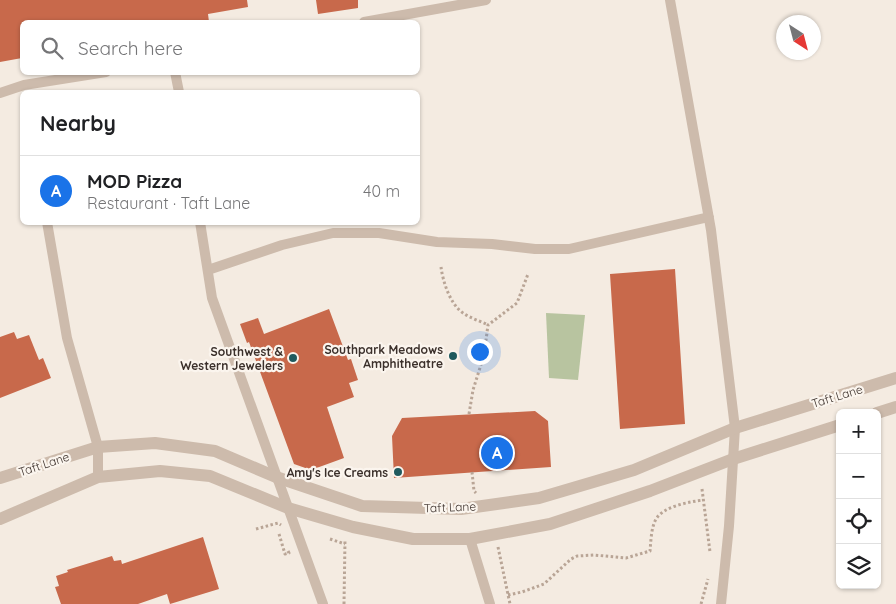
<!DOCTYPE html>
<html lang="en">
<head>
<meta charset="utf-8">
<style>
  body { margin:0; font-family:Quicksand,sans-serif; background:#f2f2f2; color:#202124 }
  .controls { position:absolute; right:15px; bottom:15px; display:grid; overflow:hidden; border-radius:8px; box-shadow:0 1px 4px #0004 }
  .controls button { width:45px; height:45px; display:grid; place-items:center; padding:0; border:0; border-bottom:1px solid #e0e0e0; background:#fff; color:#202124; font:25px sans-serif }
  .compass { position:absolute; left:776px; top:15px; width:45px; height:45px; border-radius:50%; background:#fff; box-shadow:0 1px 4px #0004; rotate:144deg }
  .you { position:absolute; left:479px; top:351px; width:18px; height:18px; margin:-12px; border:4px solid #fff; border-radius:50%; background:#1a73e8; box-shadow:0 0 0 8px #1a73e833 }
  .badge { display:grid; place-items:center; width:32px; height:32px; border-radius:50%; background:#1a73e8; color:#fff; font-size:16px; font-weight:700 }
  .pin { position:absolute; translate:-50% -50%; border:2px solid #fff; box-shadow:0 1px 5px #0006 }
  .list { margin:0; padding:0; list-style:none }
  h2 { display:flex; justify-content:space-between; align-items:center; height:65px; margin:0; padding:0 20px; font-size:21px }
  h2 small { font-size:16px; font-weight:400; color:#757577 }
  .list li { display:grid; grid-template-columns:32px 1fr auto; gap:15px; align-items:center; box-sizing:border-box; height:70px; padding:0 20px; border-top:1px solid #e0e0e0 }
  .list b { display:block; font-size:19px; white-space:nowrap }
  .list p { margin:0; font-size:16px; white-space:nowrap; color:#757577 }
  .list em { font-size:16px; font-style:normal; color:#757577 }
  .icon { flex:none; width:28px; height:28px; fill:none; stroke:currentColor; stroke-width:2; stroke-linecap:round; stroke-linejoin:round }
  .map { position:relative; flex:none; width:896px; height:604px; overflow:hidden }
  .search { position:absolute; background:#fff; box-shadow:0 1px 4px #0004; left:20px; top:20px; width:400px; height:55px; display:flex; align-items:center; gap:12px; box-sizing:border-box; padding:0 18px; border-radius:8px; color:#757577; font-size:19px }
  .panel { position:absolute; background:#fff; box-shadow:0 1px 4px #0004; left:20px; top:90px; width:400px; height:135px; border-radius:8px }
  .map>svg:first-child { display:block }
  .green { fill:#b8c4a0 }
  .building { fill:#c8694b }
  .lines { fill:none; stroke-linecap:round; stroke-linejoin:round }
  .path { stroke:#b9a596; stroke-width:3; stroke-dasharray:2.5 2.5; stroke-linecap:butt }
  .service { stroke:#cdbbac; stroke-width:10 }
  .minor { stroke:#cdbbac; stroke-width:12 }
  .poi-dot { fill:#1f5a5e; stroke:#fbf5ee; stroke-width:2 }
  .labels { text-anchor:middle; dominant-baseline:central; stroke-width:4.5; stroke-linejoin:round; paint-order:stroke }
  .poi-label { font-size:12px; font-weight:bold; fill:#3b302b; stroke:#fbf5ee; text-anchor:end }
  .street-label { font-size:12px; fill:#3b302b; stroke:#fbf5ee }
</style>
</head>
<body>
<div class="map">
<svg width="896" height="604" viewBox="0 0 896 604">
  <rect width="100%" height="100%" fill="#f4ebe1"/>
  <path class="green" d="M546 313 585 315 578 380 549 378Z"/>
  <path class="building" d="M0 0H247L248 7 208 14 209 22H22V58L0 62Z
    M316 0H358V8L318 14Z
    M675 269 685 424 620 429 610 274Z
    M329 309 348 360 351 359 358 380 349 383 354 397 327 407 344 458 311 470 294 464 249 342 247 343 240 324 258 318 264 334Z
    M14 332 17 339 29 335 39 360 43 358 51 378 0 398V337Z
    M535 411 548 421 551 467 394 478 392 436 402 418Z
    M203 537 219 589 170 604 167 594 138 604H61L55 587 59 586 56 576 68 572 67 570 112 556 114 561 121 560 122 564Z"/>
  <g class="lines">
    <path class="path" d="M441 267C443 282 450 304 463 313 470 318 480 321 488 325
      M469 414 473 390 484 355 488 325 517 303 528 274
      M472 472 474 491 476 493
      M702 489 710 552
      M256 529 278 523 281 525
      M279 534 285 554 289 553 288 551
      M330 539 345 544
      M498 547 510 604
      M508 595 522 592 544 584 571 559 577 556 594 555 626 558 650 551C651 541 651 528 656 519 664 506 689 502 703 500
      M344 604 345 540
      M701 604 708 579"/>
    <path class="service" d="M670 0 711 230 735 428 729 526 721 604
      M364 22 486 0
      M175 72 179 92
      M0 93 24 85 106 72
      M47 222 67 338 98 447V477
      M200 222 212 298 323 604
      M208 270 282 245 333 233H379L437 242 492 244 535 249H569L709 217
      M470 539 490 604"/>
    <path class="minor" d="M877 413 896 407
      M0 478 98 447 155 443 215 451 276 477 362 506 461 509 539 498 634 470 735 428 896 378
      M0 519 98 477 160 471 210 476 288 508 353 527 413 539H470L550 524 650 491 733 459 840 425"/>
  </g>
  <g class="poi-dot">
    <circle cx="453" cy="356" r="5"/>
    <circle cx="293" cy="358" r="5"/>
    <circle cx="398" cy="472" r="5"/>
  </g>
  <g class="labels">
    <g class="poi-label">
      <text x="443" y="349">Southpark Meadows<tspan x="443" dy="14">Amphitheatre</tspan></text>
      <text x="283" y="351">Southwest &amp;<tspan x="283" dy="14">Western Jewelers</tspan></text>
      <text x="388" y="472">Amy's Ice Creams</text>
    </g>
    <g class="street-label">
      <text transform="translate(837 396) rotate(-17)">Taft Lane</text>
      <text transform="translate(44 464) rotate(-18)">Taft Lane</text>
      <text transform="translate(450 507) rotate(-2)">Taft Lane</text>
    </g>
  </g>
</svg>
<div class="controls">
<button>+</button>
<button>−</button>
<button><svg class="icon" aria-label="locate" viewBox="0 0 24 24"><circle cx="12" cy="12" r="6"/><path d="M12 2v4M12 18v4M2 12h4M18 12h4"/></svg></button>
<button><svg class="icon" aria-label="layers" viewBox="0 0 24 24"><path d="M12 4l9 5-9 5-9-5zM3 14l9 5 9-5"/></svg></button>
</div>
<svg class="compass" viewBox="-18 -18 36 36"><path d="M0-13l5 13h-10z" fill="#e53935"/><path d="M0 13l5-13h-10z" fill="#757577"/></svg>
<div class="you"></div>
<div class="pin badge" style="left:497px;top:453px">A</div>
<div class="search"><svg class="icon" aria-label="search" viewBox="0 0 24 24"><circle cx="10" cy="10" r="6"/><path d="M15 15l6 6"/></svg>Search here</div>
<section class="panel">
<h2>Nearby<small></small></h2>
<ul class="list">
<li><span class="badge">A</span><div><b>MOD Pizza</b><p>Restaurant · Taft Lane</p></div><em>40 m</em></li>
</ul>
</section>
</div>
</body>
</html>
